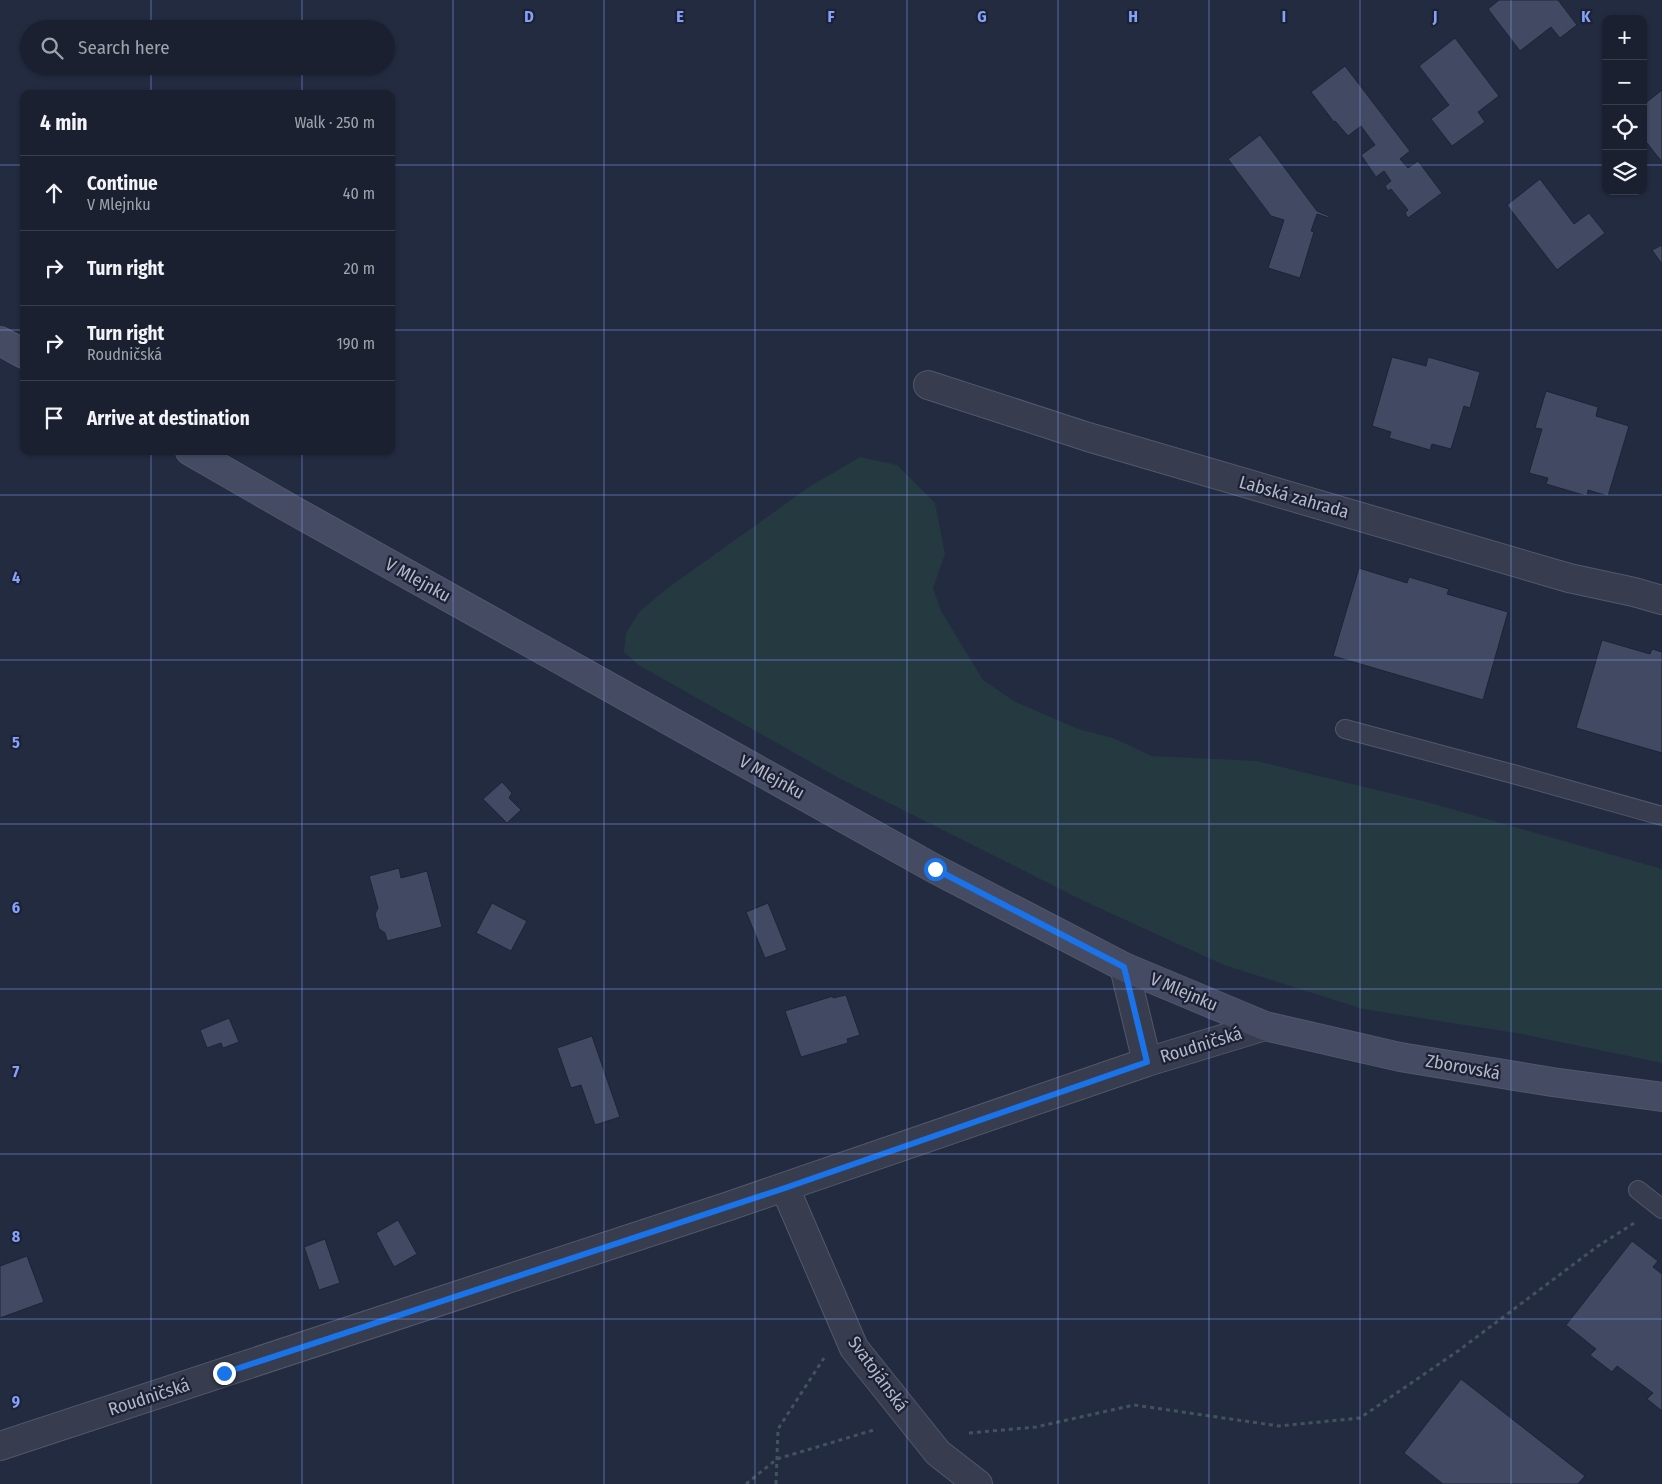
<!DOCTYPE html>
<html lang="en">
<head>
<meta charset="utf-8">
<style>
  body { margin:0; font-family:"Fira Sans Condensed",sans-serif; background:#232838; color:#f1f3f6 }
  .controls { position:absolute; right:15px; top:15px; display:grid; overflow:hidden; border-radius:10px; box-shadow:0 1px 4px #0004 }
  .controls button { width:45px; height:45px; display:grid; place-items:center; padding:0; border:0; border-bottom:1px solid #383e4c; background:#1a2030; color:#f1f3f6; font:25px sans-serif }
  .stop { position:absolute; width:15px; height:15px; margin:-11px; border:4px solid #1a73e8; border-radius:50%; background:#fff }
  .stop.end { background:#1a73e8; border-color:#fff; box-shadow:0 1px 5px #0008 }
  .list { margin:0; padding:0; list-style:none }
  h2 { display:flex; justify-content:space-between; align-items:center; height:65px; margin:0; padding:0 20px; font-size:21px }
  h2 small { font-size:16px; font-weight:400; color:#9fa3ab }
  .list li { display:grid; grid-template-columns:32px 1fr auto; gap:15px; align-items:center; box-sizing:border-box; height:75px; padding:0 20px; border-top:1px solid #383e4c }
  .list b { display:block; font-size:19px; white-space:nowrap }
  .list p { margin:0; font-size:16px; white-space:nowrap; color:#9fa3ab }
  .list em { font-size:16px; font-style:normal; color:#9fa3ab }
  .icon { flex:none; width:28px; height:28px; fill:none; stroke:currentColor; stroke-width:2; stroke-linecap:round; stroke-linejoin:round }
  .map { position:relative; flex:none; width:1662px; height:1484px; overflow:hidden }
  .search { position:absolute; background:#1a2030; box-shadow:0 1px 4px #0004; left:20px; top:20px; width:375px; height:55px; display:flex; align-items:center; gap:12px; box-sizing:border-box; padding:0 18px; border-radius:28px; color:#9fa3ab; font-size:19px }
  .panel { position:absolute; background:#1a2030; box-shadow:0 1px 4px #0004; left:20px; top:90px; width:375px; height:365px; border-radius:10px }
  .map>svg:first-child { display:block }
  .green { fill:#253941 }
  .building { fill:#414a62; stroke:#1e2436 }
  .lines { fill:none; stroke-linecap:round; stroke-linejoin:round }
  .lane-casing { stroke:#52586a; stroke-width:20 }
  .street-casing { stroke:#52586a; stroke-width:30 }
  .secondary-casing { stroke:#52586a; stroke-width:30 }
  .path { stroke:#40555b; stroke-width:3; stroke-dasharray:4 4; stroke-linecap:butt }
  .lane { stroke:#373d4f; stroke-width:18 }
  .street { stroke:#373d4f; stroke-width:28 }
  .secondary { stroke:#454b63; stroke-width:28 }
  .route { stroke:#1a73e8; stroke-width:6 }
  .grid { fill:none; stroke:#84a1fe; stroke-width:1; stroke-opacity:0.55 }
  .labels { text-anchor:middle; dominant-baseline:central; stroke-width:4.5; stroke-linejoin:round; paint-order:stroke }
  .street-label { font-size:18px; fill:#b3b9ca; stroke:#1c2234 }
  .grid-label { font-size:16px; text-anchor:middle; font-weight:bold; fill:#84a1fe; stroke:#1c2234; stroke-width:4.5; stroke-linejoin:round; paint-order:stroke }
</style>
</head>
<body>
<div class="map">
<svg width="1662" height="1484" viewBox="0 0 1662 1484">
  <rect width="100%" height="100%" fill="#232b40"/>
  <path class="green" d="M860 457 897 465 935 503 945 554 933 588 941 611 983 680 1014 701 1078 729 1113 738 1152 756 1257 761 1427 802 1662 869V1063L1522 1034 1363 1009 1224 965 1084 901 839 778 640 666 624 652 626 633 640 611 669 587 809 487Z"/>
  <path class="building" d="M1499 0H1558L1577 25 1560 38 1551 27 1520 51 1488 9Z
    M1455 38 1499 96 1478 112 1485 122 1452 146 1431 119 1449 105 1419 66Z
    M1345 66 1410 151 1400 159 1408 168 1418 161 1442 193 1408 218 1405 213 1408 210 1391 189 1388 191 1385 186 1391 181 1384 171 1376 177 1361 155 1375 145 1361 126 1348 136 1335 121 1334 122 1311 92Z
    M1662 90V162L1643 138V105Z
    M1260 135 1317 211 1329 216V218L1317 214 1311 231 1314 232 1300 278 1268 268 1284 220 1271 216 1228 159Z
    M1540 179 1574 224 1589 213 1605 233 1557 270 1507 205Z
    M1662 245V264L1652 250Z
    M1392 357 1426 366 1428 357 1480 372 1470 408 1464 406 1451 449 1432 444 1430 450 1389 438 1391 432 1372 426Z
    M1546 391 1598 407 1596 416 1629 426 1608 496 1588 490 1587 496 1546 484 1548 478 1529 473 1542 429 1535 428Z
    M1359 568 1407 583 1409 577 1449 589 1447 594 1508 612 1483 700 1333 656Z
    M1602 640 1650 654 1652 649 1662 652V753L1576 728Z
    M502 782 512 793 509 798 521 810 507 823 483 799Z
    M399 868 401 878 427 871 442 927 387 941 385 933 379 929 375 914 378 908 369 876Z
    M492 903 527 921 511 951 476 933Z
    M768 903 787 950 765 958 746 912Z
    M846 995 860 1035 847 1039 848 1043 801 1057 785 1011 833 996V998Z
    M229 1018 239 1042 223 1048 221 1043 207 1048 200 1030Z
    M592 1036 620 1117 595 1125 581 1085 571 1088 557 1048Z
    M398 1220 417 1254 394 1267 376 1233Z
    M325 1239 340 1283 319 1290 304 1247Z
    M1632 1241 1658 1261 1653 1267 1662 1274V1411L1647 1399 1653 1393 1617 1366 1612 1372 1590 1355 1596 1349 1566 1325Z
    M27 1256 44 1302 0 1318V1266Z
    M1461 1379 1585 1476 1578 1484H1443L1404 1453Z"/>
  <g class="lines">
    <g class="lane-casing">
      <path id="lane" d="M1345 729 1513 774 1662 816
        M1638 1190 1662 1209"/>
    </g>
    <g class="street-casing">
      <path id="street" d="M928 385 1088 437 1569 578 1634 592 1662 600
        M1124 967 1147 1062
        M785 1188 854 1348 938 1453 978 1484
        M0 1446 729 1206 1147 1062 1265 1026"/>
    </g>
    <g class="secondary-casing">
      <path id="secondary" d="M0 341 24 354
        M190 451 289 508 935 869 1124 967 1265 1026 1400 1057 1552 1082 1662 1097"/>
    </g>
    <path class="path" d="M969 1433 1036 1427 1134 1405 1279 1426 1360 1418 1458 1351 1598 1246 1636 1222
      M746 1484 777 1459 877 1429
      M776 1484 778 1429 824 1358"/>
    <use href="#lane" class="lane"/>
    <use href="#street" class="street"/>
    <use href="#secondary" class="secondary"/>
  </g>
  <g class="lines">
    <path class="route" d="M224 1373 785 1188 1147 1062 1124 967 935 869"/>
  </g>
  <path class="grid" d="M151 0V29M302 0V29M453 0V1484M604 0V1484M755 0V1484M907 0V1484M1058 0V1484M1209 0V1484M1360 0V1484M1511 0V1484M151 66V94M302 66V94M0 165H24M391 165H1606M1643 165H1662M0 330H24M391 330H1662M151 451V1484M302 451V1484M0 495H1662M0 660H1662M0 824H1662M0 989H1662M0 1154H1662M0 1319H1662"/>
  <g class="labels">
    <g class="street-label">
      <text transform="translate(1294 497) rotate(16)">Labská zahrada</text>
      <text transform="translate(418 580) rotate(29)">V Mlejnku</text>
      <text transform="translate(772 777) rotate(29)">V Mlejnku</text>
      <text transform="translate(1184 992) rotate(23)">V Mlejnku</text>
      <text transform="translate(1201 1045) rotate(-17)">Roudničská</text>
      <text transform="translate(1463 1067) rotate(10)">Zborovská</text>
      <text transform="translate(878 1374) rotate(54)">Svatojánská</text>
      <text transform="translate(149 1397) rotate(-18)">Roudničská</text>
    </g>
  </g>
  <g class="grid-label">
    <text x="529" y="22">D</text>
    <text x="680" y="22">E</text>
    <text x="831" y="22">F</text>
    <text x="982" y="22">G</text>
    <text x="1133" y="22">H</text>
    <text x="1284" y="22">I</text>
    <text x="1435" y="22">J</text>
    <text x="1586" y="22">K</text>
    <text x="16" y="583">4</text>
    <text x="16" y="748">5</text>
    <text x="16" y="913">6</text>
    <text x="16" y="1077">7</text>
    <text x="16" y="1242">8</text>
    <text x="16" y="1407">9</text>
  </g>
</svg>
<div class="controls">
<button>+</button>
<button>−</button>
<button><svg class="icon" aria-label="locate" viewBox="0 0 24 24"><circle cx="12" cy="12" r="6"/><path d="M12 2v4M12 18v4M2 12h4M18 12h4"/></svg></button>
<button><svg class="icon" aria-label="layers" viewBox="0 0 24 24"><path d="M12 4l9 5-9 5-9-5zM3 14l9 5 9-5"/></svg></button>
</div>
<div class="stop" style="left:935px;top:869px"></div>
<div class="stop end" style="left:224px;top:1373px"></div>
<div class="search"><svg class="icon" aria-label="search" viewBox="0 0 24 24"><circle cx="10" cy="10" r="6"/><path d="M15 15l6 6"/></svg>Search here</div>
<section class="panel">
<h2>4 min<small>Walk · 250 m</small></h2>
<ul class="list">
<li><svg class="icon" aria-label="ahead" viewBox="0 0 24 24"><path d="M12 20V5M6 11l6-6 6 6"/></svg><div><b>Continue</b><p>V Mlejnku</p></div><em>40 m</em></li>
<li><svg class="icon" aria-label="right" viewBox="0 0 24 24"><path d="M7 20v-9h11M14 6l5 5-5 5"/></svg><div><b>Turn right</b></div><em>20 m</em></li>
<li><svg class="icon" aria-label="right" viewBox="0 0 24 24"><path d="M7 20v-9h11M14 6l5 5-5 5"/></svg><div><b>Turn right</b><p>Roudničská</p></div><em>190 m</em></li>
<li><svg class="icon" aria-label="arrive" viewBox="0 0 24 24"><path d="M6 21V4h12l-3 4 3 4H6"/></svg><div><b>Arrive at destination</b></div></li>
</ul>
</section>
</div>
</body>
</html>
